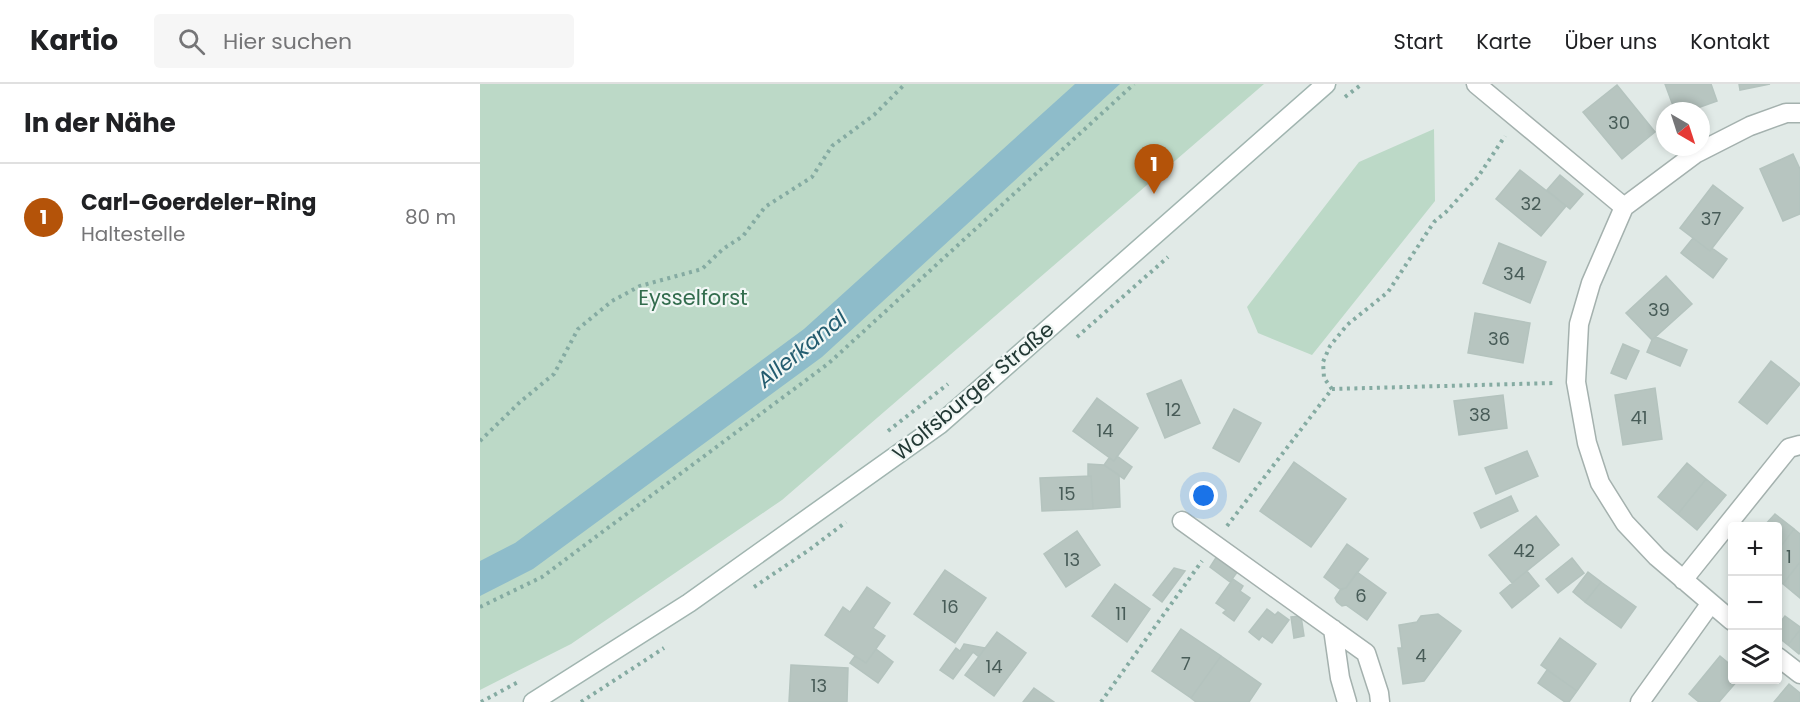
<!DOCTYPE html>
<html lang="de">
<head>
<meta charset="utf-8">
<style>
  body { margin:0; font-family:Poppins,sans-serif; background:#f6f6f6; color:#202124 }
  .controls { position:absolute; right:18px; bottom:18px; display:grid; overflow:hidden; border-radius:6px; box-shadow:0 3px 9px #0003 }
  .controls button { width:54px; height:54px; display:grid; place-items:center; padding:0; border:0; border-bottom:2px solid #e0e0e0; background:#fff; color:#202124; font:30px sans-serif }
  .compass { position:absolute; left:1176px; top:18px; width:54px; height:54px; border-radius:50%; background:#fff; box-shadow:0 3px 9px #0003; rotate:141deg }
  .you { position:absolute; left:724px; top:412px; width:21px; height:21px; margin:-15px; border:4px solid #fff; border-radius:50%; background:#1a73e8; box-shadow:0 0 0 9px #1a73e833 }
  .badge { display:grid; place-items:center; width:39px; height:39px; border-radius:50%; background:#b45309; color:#fff; font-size:20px; font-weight:700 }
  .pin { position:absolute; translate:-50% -50px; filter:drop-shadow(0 2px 3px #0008) }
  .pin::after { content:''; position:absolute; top:32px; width:21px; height:18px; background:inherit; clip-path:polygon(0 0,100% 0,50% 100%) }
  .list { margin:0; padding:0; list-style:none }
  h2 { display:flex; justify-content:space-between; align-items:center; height:78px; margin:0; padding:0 24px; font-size:26px }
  h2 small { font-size:20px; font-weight:400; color:#757577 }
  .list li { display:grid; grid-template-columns:39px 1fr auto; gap:18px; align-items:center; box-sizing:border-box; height:108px; padding:0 24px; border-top:2px solid #e0e0e0 }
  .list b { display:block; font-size:22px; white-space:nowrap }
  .list p { margin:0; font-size:20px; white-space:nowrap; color:#757577 }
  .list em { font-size:20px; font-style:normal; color:#757577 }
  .icon { flex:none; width:33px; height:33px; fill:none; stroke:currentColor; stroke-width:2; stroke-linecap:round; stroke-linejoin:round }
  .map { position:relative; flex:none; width:1320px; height:618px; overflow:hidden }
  header { display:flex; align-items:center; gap:36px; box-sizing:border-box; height:84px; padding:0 30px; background:#fff; border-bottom:2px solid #e0e0e0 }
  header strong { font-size:28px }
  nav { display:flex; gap:33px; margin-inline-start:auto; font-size:21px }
  .search { width:420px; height:54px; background:#f6f6f6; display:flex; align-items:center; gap:15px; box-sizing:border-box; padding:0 21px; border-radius:6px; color:#757577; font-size:22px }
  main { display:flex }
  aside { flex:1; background:#fff }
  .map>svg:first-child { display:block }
  .green { fill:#bcd9c7 }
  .water { fill:#8ebcca }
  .building { fill:#b7c5c0; stroke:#b4c3be; stroke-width:1.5 }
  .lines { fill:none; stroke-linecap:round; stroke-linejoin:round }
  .street-casing { stroke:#a4b1ae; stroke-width:21 }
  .secondary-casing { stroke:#a1b5b0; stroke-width:21 }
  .path { stroke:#85aba2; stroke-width:4; stroke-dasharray:3 4.5; stroke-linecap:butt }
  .street { stroke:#fff; stroke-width:18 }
  .secondary { stroke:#fff; stroke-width:18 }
  .labels { text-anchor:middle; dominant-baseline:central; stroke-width:4.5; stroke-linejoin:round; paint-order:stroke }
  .number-label { font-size:18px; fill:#485c58 }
  .park-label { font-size:21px; fill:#326c4d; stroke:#f1f7f5 }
  .street-label { font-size:21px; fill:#233935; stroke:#f1f7f5 }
  .water-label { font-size:22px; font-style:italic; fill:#235c6f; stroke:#f1f7f5 }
</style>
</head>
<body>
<header>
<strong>Kartio</strong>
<div class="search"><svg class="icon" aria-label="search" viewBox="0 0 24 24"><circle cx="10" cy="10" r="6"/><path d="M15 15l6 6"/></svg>Hier suchen</div>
<nav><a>Start</a><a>Karte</a><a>Über uns</a><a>Kontakt</a></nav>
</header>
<main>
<aside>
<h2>In der Nähe<small></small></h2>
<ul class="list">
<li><span class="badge">1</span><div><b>Carl-Goerdeler-Ring</b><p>Haltestelle</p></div><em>80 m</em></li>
</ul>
</aside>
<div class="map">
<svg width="1320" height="618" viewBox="0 0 1320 618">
  <rect width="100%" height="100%" fill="#e1eae7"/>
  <path class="green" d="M0 0H784L302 416 91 560 0 606Z
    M954 45 955 117 832 271 778 249 767 223 879 78Z"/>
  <path class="water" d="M595 0H640L342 273 53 485 0 512V477L35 459 324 245Z"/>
  <path class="building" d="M1185 0H1231L1237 17 1209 27H1195Z
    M1259 0H1290L1260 6Z
    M1137 1 1175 48 1142 75 1103 28Z
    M1313 70 1320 85V130L1303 137 1280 85Z
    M1040 86 1086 122 1061 152 1016 115Z
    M1080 91 1103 110 1090 125 1067 106Z
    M1233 101 1263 124 1230 167 1200 144Z
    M1213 154 1230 167 1232 164 1247 175 1233 194 1201 169Z
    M1019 159 1066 178 1050 219 1003 199Z
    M1186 192 1212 220 1172 256 1146 229Z
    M995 229 1050 239 1043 279 988 269Z
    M1176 253 1207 266 1200 282 1167 268 1172 256Z
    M1143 260 1159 267 1146 295 1131 289Z
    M1291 277 1320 300 1287 340 1259 318Z
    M701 296 720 339 685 354 667 310Z
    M1175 304 1182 355 1143 361 1135 311Z
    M1023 311 1027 344 979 351 974 317Z
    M617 314 658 344 634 377 593 347Z
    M754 325 781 339 759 378 733 364Z
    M1047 367 1058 392 1016 410 1005 384Z
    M637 372 652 383 644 395 624 381 629 374 634 377Z
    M814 378 866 415 831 463 780 427Z
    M1207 379 1226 395 1198 430 1178 413Z
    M608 380 624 381 639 391 640 423 613 425 611 392H608Z
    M611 392 613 425 562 427 560 394Z
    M1226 395 1246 411 1217 446 1198 430Z
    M1031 412 1038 427 1001 444 994 429Z
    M1295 430 1314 445 1298 466V442H1284Z
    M1056 432 1079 461 1032 499 1009 471Z
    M1314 445 1320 450V478L1303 500 1298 496V466Z
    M597 447 620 481 586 503 564 470Z
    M867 460 888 475 866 504 861 506 844 493Z
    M737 472 758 487 750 498 730 483Z
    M1092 474 1104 489 1078 509 1066 495Z
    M1320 478V514L1303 500Z
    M694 484 705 487 682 518 673 511Z
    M465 486 506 514 475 559 434 530Z
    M1047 487 1059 502 1032 524 1020 509Z
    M877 488 906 509 887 536 866 521 862 522 857 518 855 514 861 505 866 504Z
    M1108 488 1121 498 1105 518 1093 508Z
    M753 495 763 502 760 507 770 514 754 537 743 529 746 526 736 519Z
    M1121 498 1156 523 1141 544 1105 518Z
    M635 500 670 525 647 558 612 532Z
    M387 503 410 519 393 544 405 552 386 579 345 551 363 523 370 528Z
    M787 525 795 531 798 528 809 536 792 559 782 552 779 556 769 548Z
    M958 530 981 547 944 597 923 600 918 564H922L919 541 937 538 941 532Z
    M821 532 824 552 814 554 811 533Z
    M1305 532 1320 543V546L1308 561 1298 553V541Z
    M701 545 741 572 711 614 672 587Z
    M1320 546V569L1319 570 1308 561Z
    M517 548 546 569 514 612 485 591Z
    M1080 554 1116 580 1097 607 1061 581Z
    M484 560 505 564 499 573 493 568 473 595 460 586 476 564 480 567Z
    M396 565 413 578 398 599 370 579 375 572 386 579Z
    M741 572 781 600 769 618H716L711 614Z
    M1240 572 1252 582V596H1258L1239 618H1219L1209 610Z
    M311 581 368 584 367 618H309Z
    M1067 586 1097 607 1089 618H1085L1058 599Z
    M1309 600 1320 609V618H1294Z
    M554 604 574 618H543Z"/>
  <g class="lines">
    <g class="street-casing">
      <path id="street" d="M996 0 1144 123
        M702 437 886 569 899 609 900 618
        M1203 496 1309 364 1320 361
        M1252 537 1177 473 1145 439 1120 399 1107 359 1096 298 1099 240 1111 199 1144 123 1215 70 1270 42 1306 29H1320
        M853 545 860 594 867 618
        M1298 573 1320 590
        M1160 618 1231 519"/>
    </g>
    <g class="secondary-casing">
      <path id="secondary" d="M53 618 209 519 459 341 846 0"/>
    </g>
    <path class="path" d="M865 13 882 0
      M597 253 688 173
      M852 305 844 294 843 278 850 262 867 241 908 208 954 138 966 128 998 93 1025 52
      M408 347 468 300
      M0 357 40 318 74 290 98 245 132 217 160 202 222 185 243 165 263 152 285 123 332 93 352 62 394 31 425 0
      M747 442 852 305 1074 299
      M274 503 329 466 366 438
      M0 523 62 493 349 279 654 0
      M1 618 40 597
      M101 618 184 564
      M621 618 722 477"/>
    <use href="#street" class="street"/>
    <use href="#secondary" class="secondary"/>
  </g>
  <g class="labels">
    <g class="number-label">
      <text x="1139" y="38">30</text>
      <text x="1051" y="119">32</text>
      <text x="1231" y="134">37</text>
      <text x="1034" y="189">34</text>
      <text x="1179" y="225">39</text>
      <text x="1019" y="254">36</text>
      <text x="693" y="325">12</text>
      <text x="1000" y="330">38</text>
      <text x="1159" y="333">41</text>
      <text x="625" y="346">14</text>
      <text x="587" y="409">15</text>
      <text x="1044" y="466">42</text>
      <text x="1309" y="472">1</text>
      <text x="592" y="475">13</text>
      <text x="881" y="511">6</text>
      <text x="470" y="522">16</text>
      <text x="641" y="529">11</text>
      <text x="941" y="571">4</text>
      <text x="706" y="579">7</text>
      <text x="514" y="582">14</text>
      <text x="339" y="601">13</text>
    </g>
    <g class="park-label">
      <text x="213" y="213">Eysselforst</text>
    </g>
    <g class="street-label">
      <text transform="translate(493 307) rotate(-40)">Wolfsburger Straße</text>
    </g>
    <g class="water-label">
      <text transform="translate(322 265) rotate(-39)">Allerkanal</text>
    </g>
  </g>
</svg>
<div class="controls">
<button>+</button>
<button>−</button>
<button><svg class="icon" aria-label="layers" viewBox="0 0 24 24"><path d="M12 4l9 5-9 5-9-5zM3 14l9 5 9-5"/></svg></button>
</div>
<svg class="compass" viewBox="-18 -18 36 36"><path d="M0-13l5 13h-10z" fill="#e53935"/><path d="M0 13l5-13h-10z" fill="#757577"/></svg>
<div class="you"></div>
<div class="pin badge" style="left:674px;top:110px">1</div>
</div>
</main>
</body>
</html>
